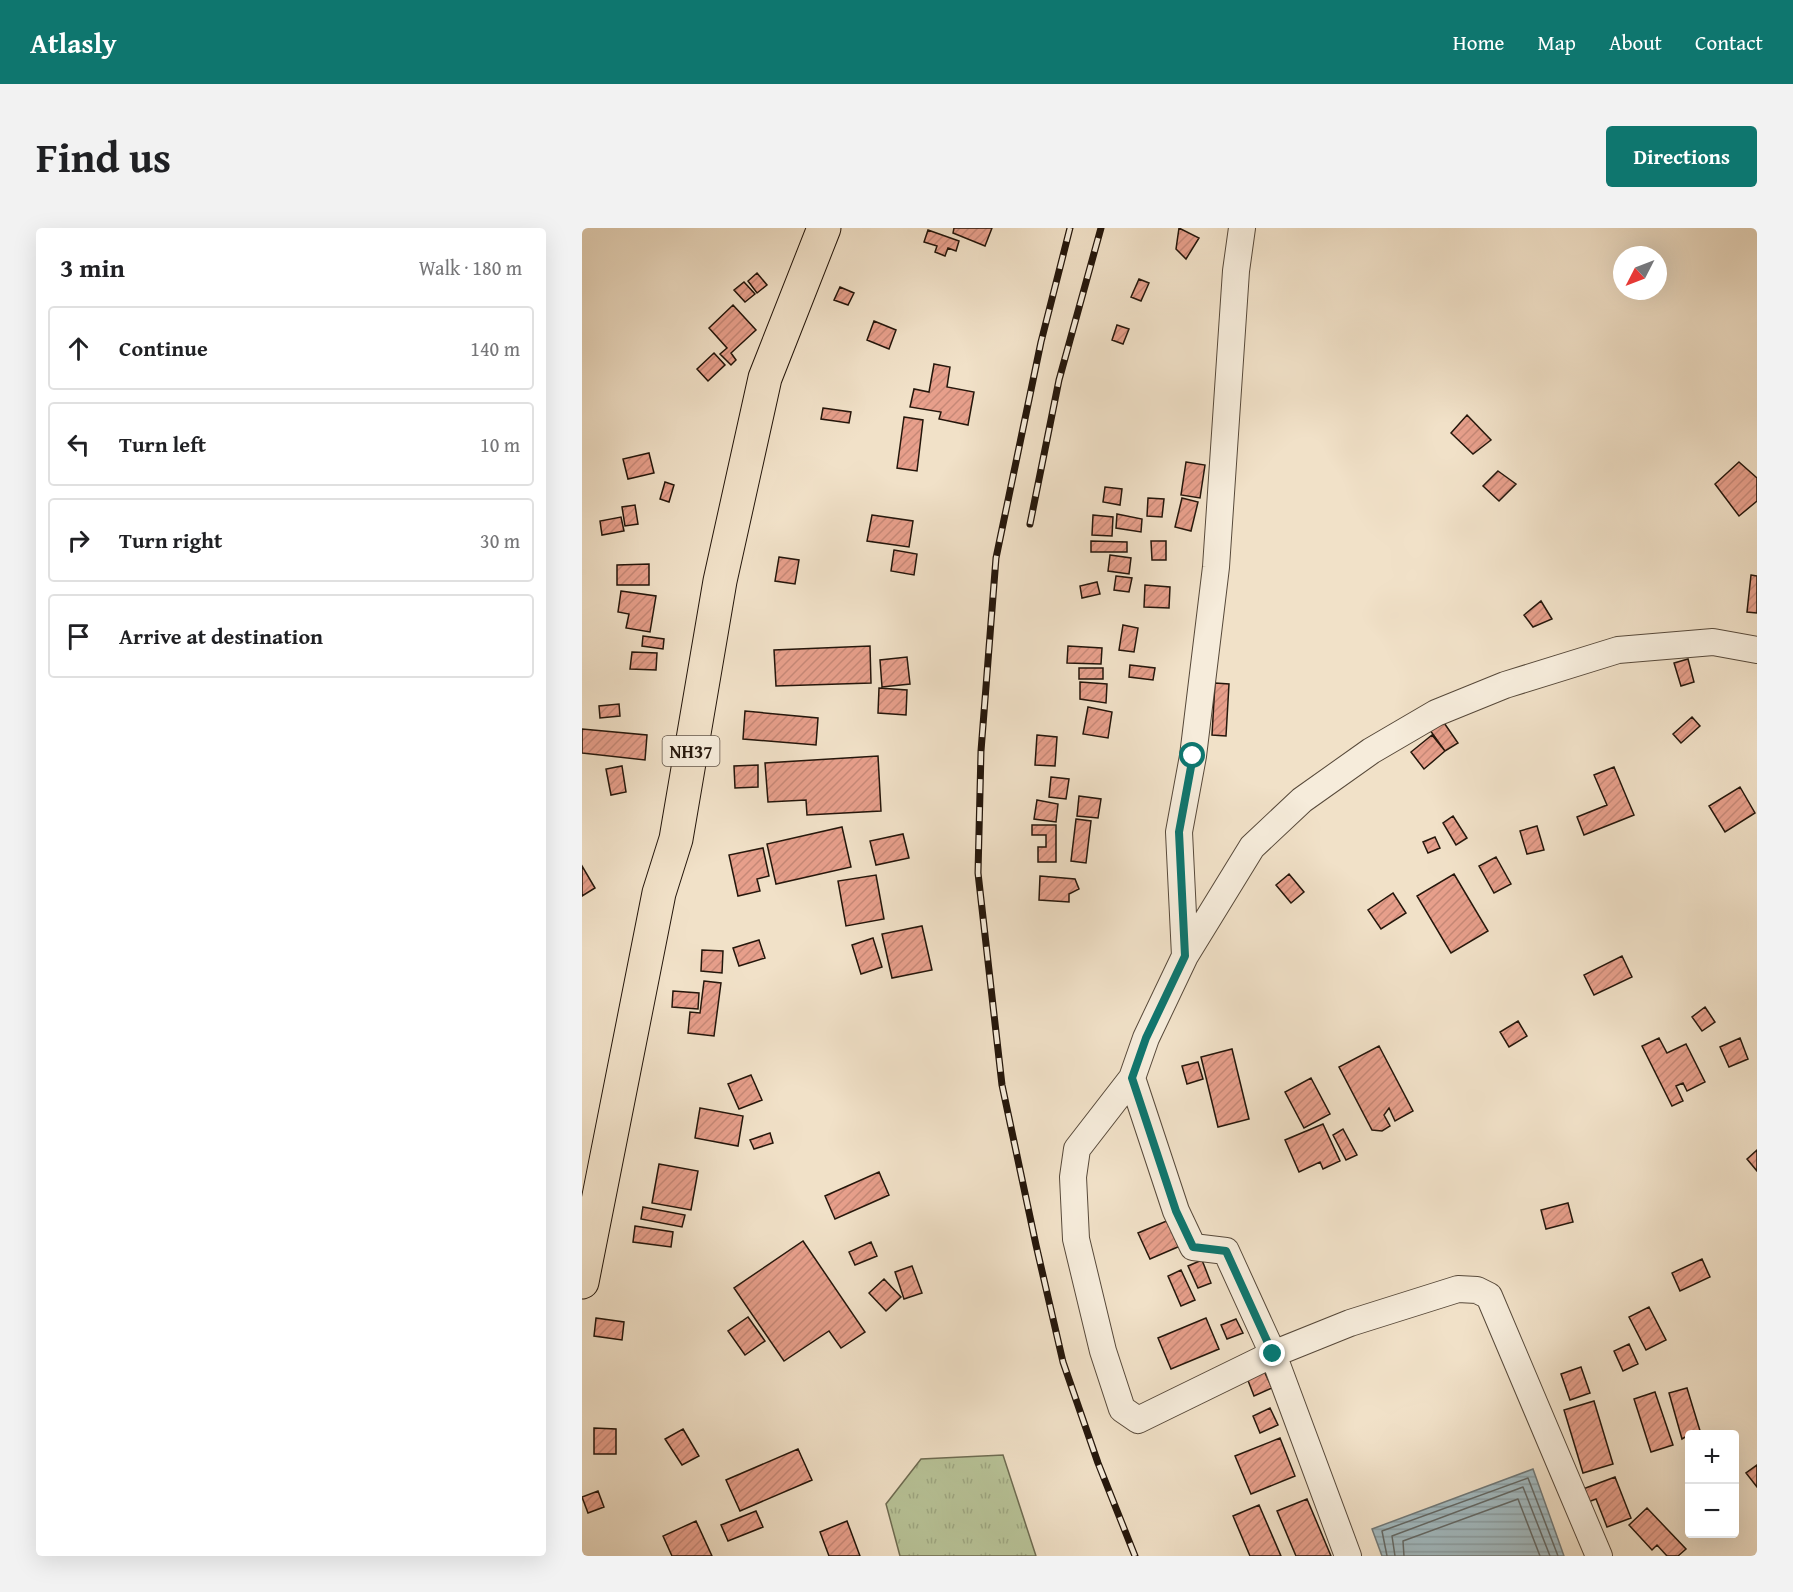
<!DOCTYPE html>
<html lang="en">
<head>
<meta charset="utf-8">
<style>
  body { margin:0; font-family:"Gentium Book Plus",serif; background:#f2f2f2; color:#202124 }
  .controls { position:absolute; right:18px; bottom:18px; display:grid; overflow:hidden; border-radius:6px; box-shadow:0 6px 24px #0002 }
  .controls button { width:54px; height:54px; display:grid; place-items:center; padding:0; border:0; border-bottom:2px solid #e0e0e0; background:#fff; color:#202124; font:30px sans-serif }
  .compass { position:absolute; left:1031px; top:18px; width:54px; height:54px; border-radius:50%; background:#fff; box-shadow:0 6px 24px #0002; rotate:228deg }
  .stop { position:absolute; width:18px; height:18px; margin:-14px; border:4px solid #0f766e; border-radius:50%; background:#fff }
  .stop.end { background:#0f766e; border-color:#fff; box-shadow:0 2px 6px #0008 }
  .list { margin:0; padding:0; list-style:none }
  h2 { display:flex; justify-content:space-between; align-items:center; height:78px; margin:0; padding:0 24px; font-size:26px }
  h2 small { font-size:20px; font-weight:400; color:#757577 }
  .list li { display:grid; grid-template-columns:39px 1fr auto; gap:18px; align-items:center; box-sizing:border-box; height:84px; margin:0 12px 12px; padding:0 12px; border:2px solid #e0e0e0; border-radius:6px }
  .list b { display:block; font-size:22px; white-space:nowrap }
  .list em { font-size:20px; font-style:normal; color:#757577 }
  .icon { flex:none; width:33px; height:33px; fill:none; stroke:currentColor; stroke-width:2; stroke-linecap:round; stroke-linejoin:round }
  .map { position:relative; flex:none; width:1175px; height:1328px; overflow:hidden; border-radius:6px }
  header { display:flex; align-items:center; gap:36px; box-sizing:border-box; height:84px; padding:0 30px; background:#0f766e; color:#fff }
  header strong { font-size:28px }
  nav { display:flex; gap:33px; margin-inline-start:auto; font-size:21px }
  .intro { display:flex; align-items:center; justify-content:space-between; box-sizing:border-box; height:144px; padding:0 36px }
  h1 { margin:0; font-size:42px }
  .button { padding:15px 27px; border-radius:6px; background:#0f766e; color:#fff; font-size:21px; font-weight:700 }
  main { display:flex; gap:36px; padding:0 36px }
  aside { flex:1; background:#fff; border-radius:6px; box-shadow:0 6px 24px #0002 }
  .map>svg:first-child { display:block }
  .grass { fill:url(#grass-tufts); stroke:#6e6c52; stroke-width:1.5 }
  .water { fill:url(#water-rules); stroke:#6f7878; stroke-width:1.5 }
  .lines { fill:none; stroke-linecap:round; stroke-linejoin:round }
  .shore { stroke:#626866; stroke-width:1.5 }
  .building { fill:url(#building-hatch); stroke:#24160b; stroke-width:1.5 }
  .minor-casing { stroke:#57493a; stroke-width:28 }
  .trunk-casing { stroke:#24160b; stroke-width:35 }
  .minor { stroke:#f6ecdb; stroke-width:26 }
  .trunk { stroke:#f1e1c8; stroke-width:33 }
  .rail-casing { stroke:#24160b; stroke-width:7 }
  .rail { stroke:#f6ecdb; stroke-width:4.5; stroke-dasharray:14; stroke-linecap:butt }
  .route { stroke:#0f766e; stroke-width:8 }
  .labels { text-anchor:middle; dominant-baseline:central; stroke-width:4.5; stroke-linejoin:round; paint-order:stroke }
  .shield { fill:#f6ecdb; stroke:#635649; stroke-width:1.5 }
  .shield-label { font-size:18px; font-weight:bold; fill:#24160b }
</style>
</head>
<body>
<header>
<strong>Atlasly</strong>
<nav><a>Home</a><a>Map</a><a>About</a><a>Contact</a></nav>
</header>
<div class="intro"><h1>Find us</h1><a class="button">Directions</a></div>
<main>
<aside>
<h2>3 min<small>Walk · 180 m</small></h2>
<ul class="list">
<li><svg class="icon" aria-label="ahead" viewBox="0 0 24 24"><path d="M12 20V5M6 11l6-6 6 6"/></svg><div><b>Continue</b></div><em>140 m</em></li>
<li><svg class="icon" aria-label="left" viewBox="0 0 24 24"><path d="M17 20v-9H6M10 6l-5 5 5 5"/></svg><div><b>Turn left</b></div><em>10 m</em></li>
<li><svg class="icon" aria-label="right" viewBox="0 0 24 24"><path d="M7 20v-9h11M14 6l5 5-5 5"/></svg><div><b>Turn right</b></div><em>30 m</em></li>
<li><svg class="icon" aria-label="arrive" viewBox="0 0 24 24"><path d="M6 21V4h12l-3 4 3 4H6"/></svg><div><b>Arrive at destination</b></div></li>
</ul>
</aside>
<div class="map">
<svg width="1175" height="1328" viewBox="0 0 1175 1328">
  <defs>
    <pattern id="grass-tufts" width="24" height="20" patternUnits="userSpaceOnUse" patternTransform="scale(1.5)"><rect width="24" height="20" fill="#b8c398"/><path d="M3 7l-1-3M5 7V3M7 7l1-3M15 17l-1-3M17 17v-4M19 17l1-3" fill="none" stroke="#9ea782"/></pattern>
    <pattern id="water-rules" width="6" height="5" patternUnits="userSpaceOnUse" patternTransform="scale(1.5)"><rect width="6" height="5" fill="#a1bac1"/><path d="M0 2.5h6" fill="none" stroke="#8a9fa4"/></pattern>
    <pattern id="building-hatch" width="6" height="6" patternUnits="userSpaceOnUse" patternTransform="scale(1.5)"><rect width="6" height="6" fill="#e79f8b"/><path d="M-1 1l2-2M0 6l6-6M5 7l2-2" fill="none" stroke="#c68877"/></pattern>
  </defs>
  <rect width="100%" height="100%" fill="#f1e1c8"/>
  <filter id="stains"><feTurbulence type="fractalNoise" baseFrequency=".00333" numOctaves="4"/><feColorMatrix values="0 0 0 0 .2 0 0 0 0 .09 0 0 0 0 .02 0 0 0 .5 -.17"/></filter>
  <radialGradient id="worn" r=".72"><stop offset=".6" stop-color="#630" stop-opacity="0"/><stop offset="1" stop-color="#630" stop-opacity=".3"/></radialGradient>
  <path class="grass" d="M421 1227 454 1328H318L304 1276 339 1231Z"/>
  <path class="water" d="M951 1241 982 1328H800L790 1301Z"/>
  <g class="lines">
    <path class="shore" d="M805 1328 800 1303 946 1250 976 1328
      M813 1328 810 1308 941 1259 968 1328
      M822 1328 821 1313 936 1271 958 1328"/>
  </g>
  <path class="building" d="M372 0H410L403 18 371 5Z
    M597 0 617 10 604 31 594 21Z
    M346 2 377 13 374 23 366 20 363 28 353 24 355 18 342 14Z
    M175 45 185 57 175 65 166 53Z
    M557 51 567 55 559 73 549 69Z
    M162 54 173 66 163 74 152 62Z
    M258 59 272 65 266 77 252 72Z
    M151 77 174 102 149 125 154 132 149 137 138 126 145 120 127 100Z
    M292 93 314 102 307 121 285 112Z
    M535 97 547 101 541 116 530 112Z
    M132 125 143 137 126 153 115 141Z
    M352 136 368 139 365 159 392 164 386 197 357 191 359 184 328 179 332 161 347 164Z
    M241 180 269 184 267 195 239 191Z
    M885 187 909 212 891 226 869 205Z
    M322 189 341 192 335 243 315 240Z
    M67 225 72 245 46 251 41 231Z
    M604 234 623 237 618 270 599 267Z
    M1157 234 1175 250V273L1157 288 1133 256Z
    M916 243 934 256 917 273 901 258Z
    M83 254 92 257 87 274 78 271Z
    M523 259 540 261 538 277 521 274Z
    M566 270 582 271 580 289 565 288Z
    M600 270 616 274 609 303 593 299Z
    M53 277 56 296 43 298 40 279Z
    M535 286 560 291 559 304 534 300Z
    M290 287 331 293 327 319 285 313Z
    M511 287 531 289 530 308 510 307Z
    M39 289 42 303 20 307 18 293Z
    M509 313 545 314V324H509Z
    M569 313H584V332H570Z
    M312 322 335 326 332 347 309 343Z
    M528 327 549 330 547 346 526 343Z
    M197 329 217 332 213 356 193 353Z
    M67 336V357H35V337Z
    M1169 347 1175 348V385L1165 384Z
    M534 348 550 350 547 364 532 362Z
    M515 354 518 366 500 370 498 358Z
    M563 357 588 359 587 380 562 379Z
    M39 363 74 368 68 404 44 400 47 386 36 384Z
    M959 373 970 391 951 399 942 387Z
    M541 397 556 400 552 424 537 422Z
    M61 408 82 411 81 421 60 418Z
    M288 418 289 455 194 458 192 422Z
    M486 418 520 420 519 436 485 435Z
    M50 424 75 425 74 442 48 441Z
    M325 429 328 456 300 459 298 432Z
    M1106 431 1112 454 1099 458 1092 435Z
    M548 437 573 440 571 452 547 449Z
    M497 440H521V451H497Z
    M498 454 525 456 524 475 498 471Z
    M633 455 647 456 644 508 630 507Z
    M297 460 325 462 324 487 296 485Z
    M37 476 38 488 18 490 17 478Z
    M506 479 530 484 526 510 501 506Z
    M163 483 236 490 234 517 161 511Z
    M858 489 876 515 863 523 845 498Z
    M1110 489 1118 498 1099 515 1091 506Z
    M0 501 65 507 63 532 0 525Z
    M455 507 475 509 473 538 453 537Z
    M850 507 863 523 842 541 829 524Z
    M296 528 299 583 225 587 224 572 186 574 183 535Z
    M176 537V559L153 560 152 538Z
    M40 538 44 564 29 567 24 541Z
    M1032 539 1052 587 1002 607 995 589 1025 577 1012 547Z
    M469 549 487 551 484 571 467 569Z
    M1158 559 1173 585 1143 604 1127 578Z
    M497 568 519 571 516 590 495 588Z
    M455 572 476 576 474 594 452 591Z
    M871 588 885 610 874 617 861 595Z
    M494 591 509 593 504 635 489 633Z
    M450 597H474V634H456V619H464V607H450Z
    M955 598 962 622 945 626 938 603Z
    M260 599 269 639 194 656 185 616Z
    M321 606 327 630 294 637 288 613Z
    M853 609 858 620 846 625 841 614Z
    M181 620 187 648 175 651 178 663 156 668 147 627Z
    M914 629 929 656 912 665 897 638Z
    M0 638 13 660 0 668Z
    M707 646 722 664 709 675 694 657Z
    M872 646 906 703 869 725 835 668Z
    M294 647 302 691 264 698 256 653Z
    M458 648 493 651 497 661 487 666V674L457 672Z
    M811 665 824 685 799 701 786 682Z
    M340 698 350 742 310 750 300 706Z
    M291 710 300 739 279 746 270 717Z
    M177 712 183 730 157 738 151 720Z
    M120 722 141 723 140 745 119 743Z
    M1040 728 1050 749 1012 767 1002 747Z
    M122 753 139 755 132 808 106 805 108 784 118 785Z
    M91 763 117 765 116 781 90 779Z
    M1123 779 1133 794 1120 803 1110 789Z
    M936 793 945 808 927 819 918 804Z
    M1077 810 1085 825 1104 816 1123 854 1105 863 1101 855 1094 858 1101 873 1090 878 1060 818Z
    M1158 810 1166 831 1147 839 1138 819Z
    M797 818 831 883 813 893 807 880 802 887 808 898 800 903 790 902 757 839Z
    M650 821 667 891 636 899 619 829Z
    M616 834 621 851 605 856 600 838Z
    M169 847 180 872 157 881 146 856Z
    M729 850 748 886 722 900 703 864Z
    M118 880 161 888 156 918 113 910Z
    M741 896 758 933 741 941 738 934 717 944 703 912Z
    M761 901 775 927 764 932 751 907Z
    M188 905 191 915 172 921 168 912Z
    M1175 922V943L1165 931Z
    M77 936 116 943 109 982 70 975Z
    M297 944 307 967 253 991 243 968Z
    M986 975 991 994 964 1001 959 982Z
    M61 979 103 987 100 999 59 991Z
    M587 992 598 1018 568 1031 556 1005Z
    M53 998 91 1004 89 1019 51 1014Z
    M221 1013 283 1104 259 1120 247 1103 202 1133 152 1060Z
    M289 1014 295 1028 273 1037 267 1024Z
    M1120 1031 1128 1049 1098 1063 1090 1045Z
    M620 1032 629 1055 616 1060 606 1038Z
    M330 1038 340 1065 322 1071 313 1044Z
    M599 1042 613 1072 599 1078 586 1048Z
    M302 1051 319 1069 304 1083 287 1065Z
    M1067 1079 1084 1112 1064 1122 1047 1089Z
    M166 1089 183 1113 163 1127 146 1103Z
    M14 1090 42 1094 40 1112 12 1108Z
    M624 1090 637 1121 589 1141 576 1110Z
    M654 1091 661 1105 645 1111 639 1097Z
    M1047 1116 1056 1136 1041 1143 1032 1123Z
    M999 1139 1008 1165 988 1172 979 1146Z
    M682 1143 690 1160 672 1168 665 1150Z
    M1105 1160 1119 1206H1108L1100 1211 1087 1165Z
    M1073 1164 1091 1217 1069 1224 1052 1171Z
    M1012 1173 1031 1236 1001 1245 982 1182Z
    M688 1180 696 1197 678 1205 671 1188Z
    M12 1200 34 1201V1226H12Z
    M101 1201 117 1228 100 1237 83 1211Z
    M698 1210 713 1248 669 1266 653 1228Z
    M216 1221 230 1252 158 1283 144 1252Z
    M1175 1237V1259L1164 1245Z
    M1033 1249 1049 1290 1025 1299 1014 1271 1006 1274 1001 1261Z
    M16 1263 22 1279 6 1285 0 1269Z
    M725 1271 749 1328H714L695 1283Z
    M677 1277 699 1328H668L651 1288Z
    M1065 1280 1104 1321 1096 1328H1085L1075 1317 1070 1322 1047 1297Z
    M174 1283 181 1299 146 1313 139 1297Z
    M114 1293 130 1328H90L81 1308Z
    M265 1293 278 1328H247L238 1304Z"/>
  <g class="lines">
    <g class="minor-casing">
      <path id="minor" d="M603 728 597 604 611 528 634 339 654 43 660 0
        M550 850 594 983 611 1019 644 1023 691 1126 766 1328
        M1017 1328 907 1068 895 1062 876 1061 768 1095 691 1126 556 1192 540 1181 521 1123 494 1011 491 949 495 921 550 850 564 810 603 728 670 619 720 572 789 523 854 485 923 457 1036 422 1131 414 1175 422"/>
    </g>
    <g class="trunk-casing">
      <path id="trunk" d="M0 1054 77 665 94 611 138 353 183 150 242 0"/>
    </g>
    <use href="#minor" class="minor"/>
    <use href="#trunk" class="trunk"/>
    <g class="rail-casing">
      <path id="rail" d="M488 0 459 114 414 330 399 523 396 645 420 857 454 1017 481 1134 516 1235 553 1328
        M448 296 477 152 519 0"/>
    </g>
    <use href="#rail" class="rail"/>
  </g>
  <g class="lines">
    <path class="route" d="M611 528 597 604 603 728 564 810 550 850 594 983 611 1019 644 1023 691 1126"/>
  </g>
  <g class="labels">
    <rect class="shield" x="80.5" y="508" width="57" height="30" rx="4.5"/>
    <g class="shield-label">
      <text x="109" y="523">NH37</text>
    </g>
  </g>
  <rect width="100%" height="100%" filter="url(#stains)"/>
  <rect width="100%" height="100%" fill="url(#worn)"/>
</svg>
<div class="controls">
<button>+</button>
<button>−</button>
</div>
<svg class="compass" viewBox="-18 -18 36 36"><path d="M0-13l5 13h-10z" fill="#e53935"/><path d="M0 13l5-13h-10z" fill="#757577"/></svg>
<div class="stop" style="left:611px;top:528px"></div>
<div class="stop end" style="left:691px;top:1126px"></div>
</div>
</main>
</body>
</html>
